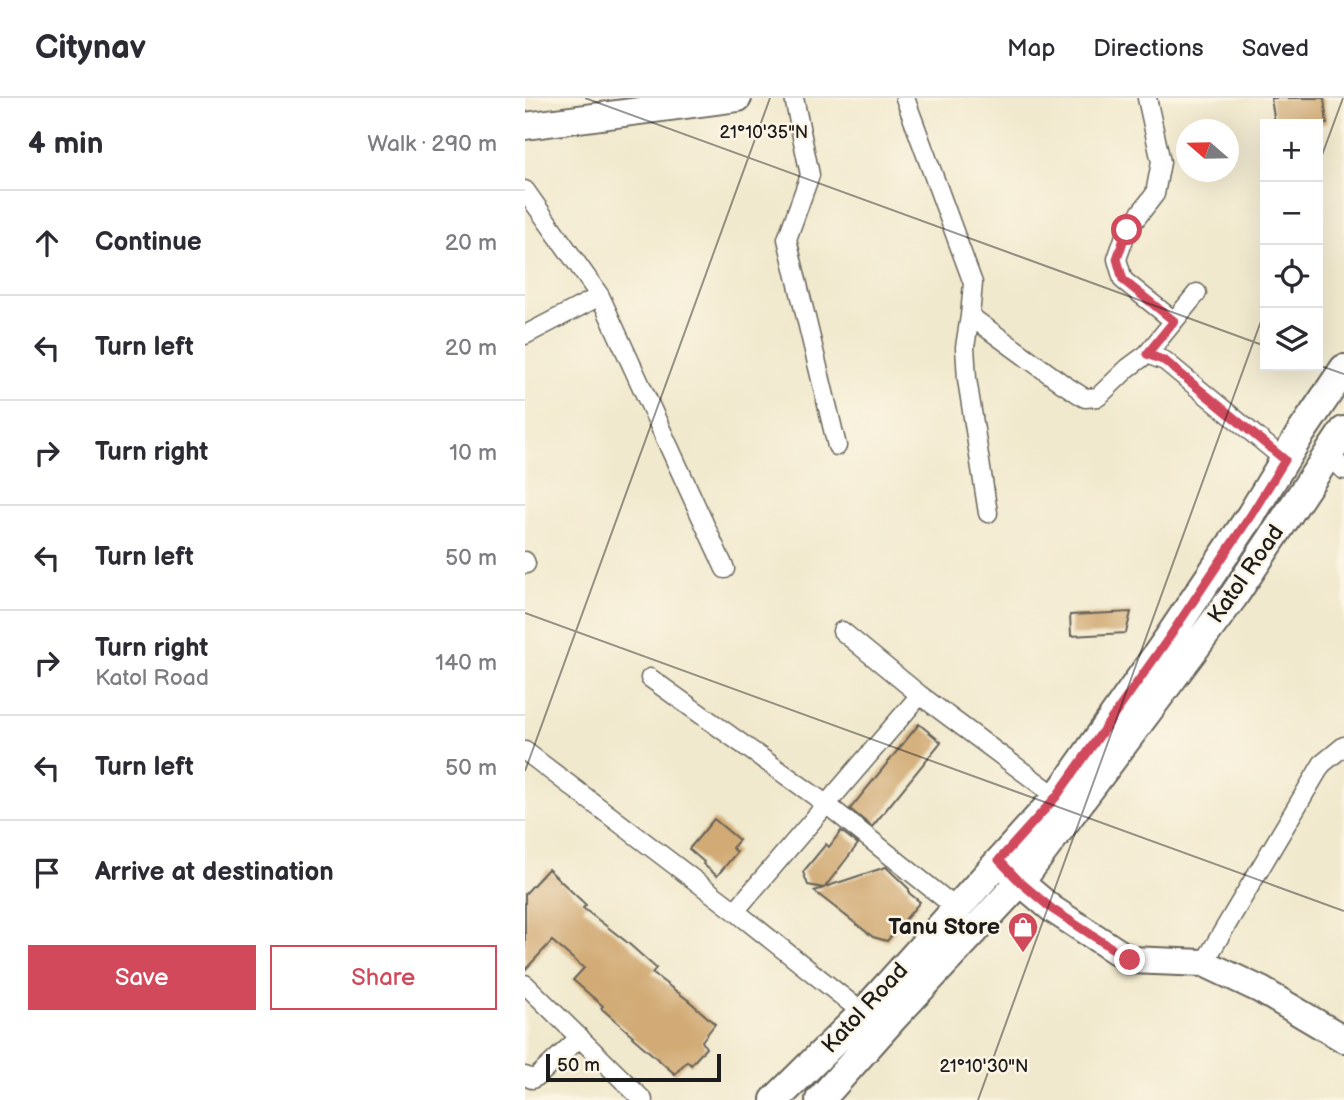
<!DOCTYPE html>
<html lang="en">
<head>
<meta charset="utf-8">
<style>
  body { margin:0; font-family:"Balsamiq Sans",sans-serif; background:#f2f2f3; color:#2b2b33 }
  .controls { position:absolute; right:21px; top:21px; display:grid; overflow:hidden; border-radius:0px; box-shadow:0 7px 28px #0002 }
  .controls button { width:63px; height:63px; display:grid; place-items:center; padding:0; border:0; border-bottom:2px solid #e1e1e2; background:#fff; color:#2b2b33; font:35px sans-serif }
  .compass { position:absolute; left:651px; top:21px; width:63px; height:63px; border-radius:50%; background:#fff; box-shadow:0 7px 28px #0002; rotate:290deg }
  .scale { position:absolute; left:21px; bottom:18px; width:175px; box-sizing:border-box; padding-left:7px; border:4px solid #1c1c1c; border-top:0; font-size:19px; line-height:24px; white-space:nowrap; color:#1c1c1c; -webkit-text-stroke:5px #fcf5e5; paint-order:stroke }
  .stop { position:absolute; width:21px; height:21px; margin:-16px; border:5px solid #d1495b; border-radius:50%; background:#fff }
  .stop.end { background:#d1495b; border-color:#fff; box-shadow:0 2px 7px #0008 }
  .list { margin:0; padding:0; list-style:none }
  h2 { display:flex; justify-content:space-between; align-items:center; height:91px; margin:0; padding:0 28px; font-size:30px }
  h2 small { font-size:23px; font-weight:400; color:#7c7c81 }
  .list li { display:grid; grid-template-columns:46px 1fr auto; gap:21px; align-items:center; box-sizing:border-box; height:105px; padding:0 28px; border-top:2px solid #e1e1e2 }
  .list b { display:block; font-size:26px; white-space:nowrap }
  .list p { margin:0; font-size:23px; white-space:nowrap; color:#7c7c81 }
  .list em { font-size:23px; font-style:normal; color:#7c7c81 }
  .actions { display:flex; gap:14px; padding:21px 28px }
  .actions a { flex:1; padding:16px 0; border:2px solid #d1495b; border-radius:0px; text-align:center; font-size:24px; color:#d1495b }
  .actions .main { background:#d1495b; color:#fff }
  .icon { flex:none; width:38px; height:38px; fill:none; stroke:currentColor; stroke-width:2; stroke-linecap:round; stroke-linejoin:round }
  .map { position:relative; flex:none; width:819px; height:1002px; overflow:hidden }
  header { display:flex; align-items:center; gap:42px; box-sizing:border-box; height:98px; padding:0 35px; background:#fff; border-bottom:2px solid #e1e1e2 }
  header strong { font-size:33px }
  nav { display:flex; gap:38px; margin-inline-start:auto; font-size:24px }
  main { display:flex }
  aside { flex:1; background:#fff }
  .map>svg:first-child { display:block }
  .building { fill:#d1aa75 }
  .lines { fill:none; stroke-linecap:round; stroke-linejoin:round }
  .street-casing { stroke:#67645a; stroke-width:21 }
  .secondary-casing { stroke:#67645a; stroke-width:30 }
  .primary-casing { stroke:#67645a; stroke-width:32 }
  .street { stroke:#fff; stroke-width:18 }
  .secondary { stroke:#fff; stroke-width:26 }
  .primary { stroke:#fff; stroke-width:28 }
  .route { stroke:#d1495b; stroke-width:9 }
  .ticks { fill:none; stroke:#1c1c1c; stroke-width:2; stroke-opacity:0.45 }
  .labels { text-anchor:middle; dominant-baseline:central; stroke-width:5; stroke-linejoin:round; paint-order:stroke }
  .street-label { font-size:23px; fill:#1c1c1c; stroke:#fcf5e5 }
  .poi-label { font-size:23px; font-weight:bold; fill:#1c1c1c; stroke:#fcf5e5; text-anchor:end }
  .ticks-label { font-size:18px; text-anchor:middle; fill:#1c1c1c; stroke:#fcf5e5; stroke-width:5; stroke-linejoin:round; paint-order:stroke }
</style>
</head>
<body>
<header>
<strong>Citynav</strong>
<nav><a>Map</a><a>Directions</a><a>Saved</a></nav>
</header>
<main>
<aside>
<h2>4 min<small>Walk · 290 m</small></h2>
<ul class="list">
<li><svg class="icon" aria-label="ahead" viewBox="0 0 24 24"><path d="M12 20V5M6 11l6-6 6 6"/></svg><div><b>Continue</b></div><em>20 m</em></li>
<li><svg class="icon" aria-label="left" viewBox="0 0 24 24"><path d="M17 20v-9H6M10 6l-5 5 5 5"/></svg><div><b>Turn left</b></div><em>20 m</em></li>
<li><svg class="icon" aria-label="right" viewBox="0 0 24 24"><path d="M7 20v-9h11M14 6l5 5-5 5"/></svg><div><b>Turn right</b></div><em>10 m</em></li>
<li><svg class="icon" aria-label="left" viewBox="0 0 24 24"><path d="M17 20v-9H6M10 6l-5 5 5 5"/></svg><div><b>Turn left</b></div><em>50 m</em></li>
<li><svg class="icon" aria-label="right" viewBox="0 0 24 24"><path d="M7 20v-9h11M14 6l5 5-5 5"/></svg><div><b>Turn right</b><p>Katol Road</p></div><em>140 m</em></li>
<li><svg class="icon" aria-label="left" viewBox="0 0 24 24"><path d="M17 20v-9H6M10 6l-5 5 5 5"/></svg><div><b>Turn left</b></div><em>50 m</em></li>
<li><svg class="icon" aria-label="arrive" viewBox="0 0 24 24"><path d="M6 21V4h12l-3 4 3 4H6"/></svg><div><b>Arrive at destination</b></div></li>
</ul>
<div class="actions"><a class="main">Save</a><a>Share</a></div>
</aside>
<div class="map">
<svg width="819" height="1002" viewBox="0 0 819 1002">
  <rect width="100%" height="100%" fill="#fcf5e5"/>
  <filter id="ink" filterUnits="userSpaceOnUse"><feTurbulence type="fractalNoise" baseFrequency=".0143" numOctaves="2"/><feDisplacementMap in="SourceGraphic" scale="14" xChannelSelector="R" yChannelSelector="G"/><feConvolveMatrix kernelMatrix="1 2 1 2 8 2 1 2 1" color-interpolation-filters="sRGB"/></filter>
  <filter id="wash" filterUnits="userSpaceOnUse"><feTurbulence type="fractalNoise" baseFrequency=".00686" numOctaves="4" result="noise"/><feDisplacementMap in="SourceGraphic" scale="28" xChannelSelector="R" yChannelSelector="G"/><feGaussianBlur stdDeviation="1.57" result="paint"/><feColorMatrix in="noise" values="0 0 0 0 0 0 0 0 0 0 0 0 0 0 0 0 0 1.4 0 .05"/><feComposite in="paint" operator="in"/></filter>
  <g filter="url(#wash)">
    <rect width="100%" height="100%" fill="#f1e9cd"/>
    <g id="blocks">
      <path class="building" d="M746 0H799L802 26H750Z
        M606 514 601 535 546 538 545 517Z
        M394 626 416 644 347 729 325 711Z
        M189 721 214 742 207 750 212 754 192 778 178 766 179 764 164 751Z
        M316 733 333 746 300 789 361 769 384 791V795L395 804 362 843 348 839 289 793 299 790 283 787 278 774 301 746 304 749Z
        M23 771 61 807 58 810 103 845 131 870 127 875 163 902 190 926 177 943 181 950 166 967 162 963 150 976 107 939 108 938 76 910 78 908 48 882 59 870 27 843 0 872V796Z"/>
    </g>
  </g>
  <g filter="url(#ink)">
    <use href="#blocks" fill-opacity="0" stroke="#67645a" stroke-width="2"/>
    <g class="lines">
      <g class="street-casing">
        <path id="street" d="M269 0 285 77 262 141 312 348
          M380 0 448 185 445 218 440 249 442 281 463 415
          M622 0 636 64 630 96 602 132 592 161 598 182 649 223
          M0 92 75 198 0 237
          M75 198 200 471
          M445 218 538 286 560 300 573 299 603 270 622 256 640 263 760 362
          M622 256 672 195
          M804 356 819 372
          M0 463 1 466
          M125 580 301 706 431 810
          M395 597 532 699
          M0 653 210 813 338 915
          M210 813 395 597 317 533
          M679 865 797 666 819 648
          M0 886 118 1002
          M0 978 7 981 13 978 55 939"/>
      </g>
      <g class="secondary-casing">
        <path id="secondary" d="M0 28 213 0
          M480 768 495 784 527 811 605 862 679 865 736 892 819 941"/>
      </g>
      <g class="primary-casing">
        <path id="primary" d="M250 1002 338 915 532 699 643 541 726 417 774 338 819 271
          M295 1002 368 920 495 784 708 499 819 333"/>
      </g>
      <use href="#street" class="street"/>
      <use href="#secondary" class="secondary"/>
      <use href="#primary" class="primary"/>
    </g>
  </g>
  <g class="lines" filter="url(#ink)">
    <path class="route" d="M602 132 592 161 598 182 649 223 622 256 640 263 760 362 726 417 643 541 531 699 474 762 495 784 527 811 605 862"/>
  </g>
  <path class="ticks" d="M60 0 740 248M793 68 818 0M793 267 819 276M0 515 819 813M0 673 245 0M453 1002 740 212"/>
  <defs>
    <g id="shop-pin" transform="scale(1.575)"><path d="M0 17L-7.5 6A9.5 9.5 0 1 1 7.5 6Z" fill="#d1495b" stroke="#fcf5e5"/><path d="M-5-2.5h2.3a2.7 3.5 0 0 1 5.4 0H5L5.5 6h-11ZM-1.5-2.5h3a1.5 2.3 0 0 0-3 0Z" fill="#fff"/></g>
  </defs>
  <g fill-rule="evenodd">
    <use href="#shop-pin" x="498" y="829"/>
  </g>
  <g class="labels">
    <g class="street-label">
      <text transform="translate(721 476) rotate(-55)">Katol Road</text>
      <text transform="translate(340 910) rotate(-47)">Katol Road</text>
    </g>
    <g class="poi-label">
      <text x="475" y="829">Tanu Store</text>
    </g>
  </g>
  <g class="ticks-label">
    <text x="239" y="40">21°10'35"N</text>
    <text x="459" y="974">21°10'30"N</text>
  </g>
</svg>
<div class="controls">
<button>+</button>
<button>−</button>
<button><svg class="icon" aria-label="locate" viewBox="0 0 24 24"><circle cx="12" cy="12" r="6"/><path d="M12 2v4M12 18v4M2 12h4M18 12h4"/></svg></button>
<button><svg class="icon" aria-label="layers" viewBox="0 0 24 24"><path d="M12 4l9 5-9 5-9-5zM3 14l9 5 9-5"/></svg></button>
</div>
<svg class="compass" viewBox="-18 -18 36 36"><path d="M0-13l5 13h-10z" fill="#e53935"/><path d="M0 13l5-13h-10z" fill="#7c7c81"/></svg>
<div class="scale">50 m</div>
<div class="stop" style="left:602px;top:132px"></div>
<div class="stop end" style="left:605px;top:862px"></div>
</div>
</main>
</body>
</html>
